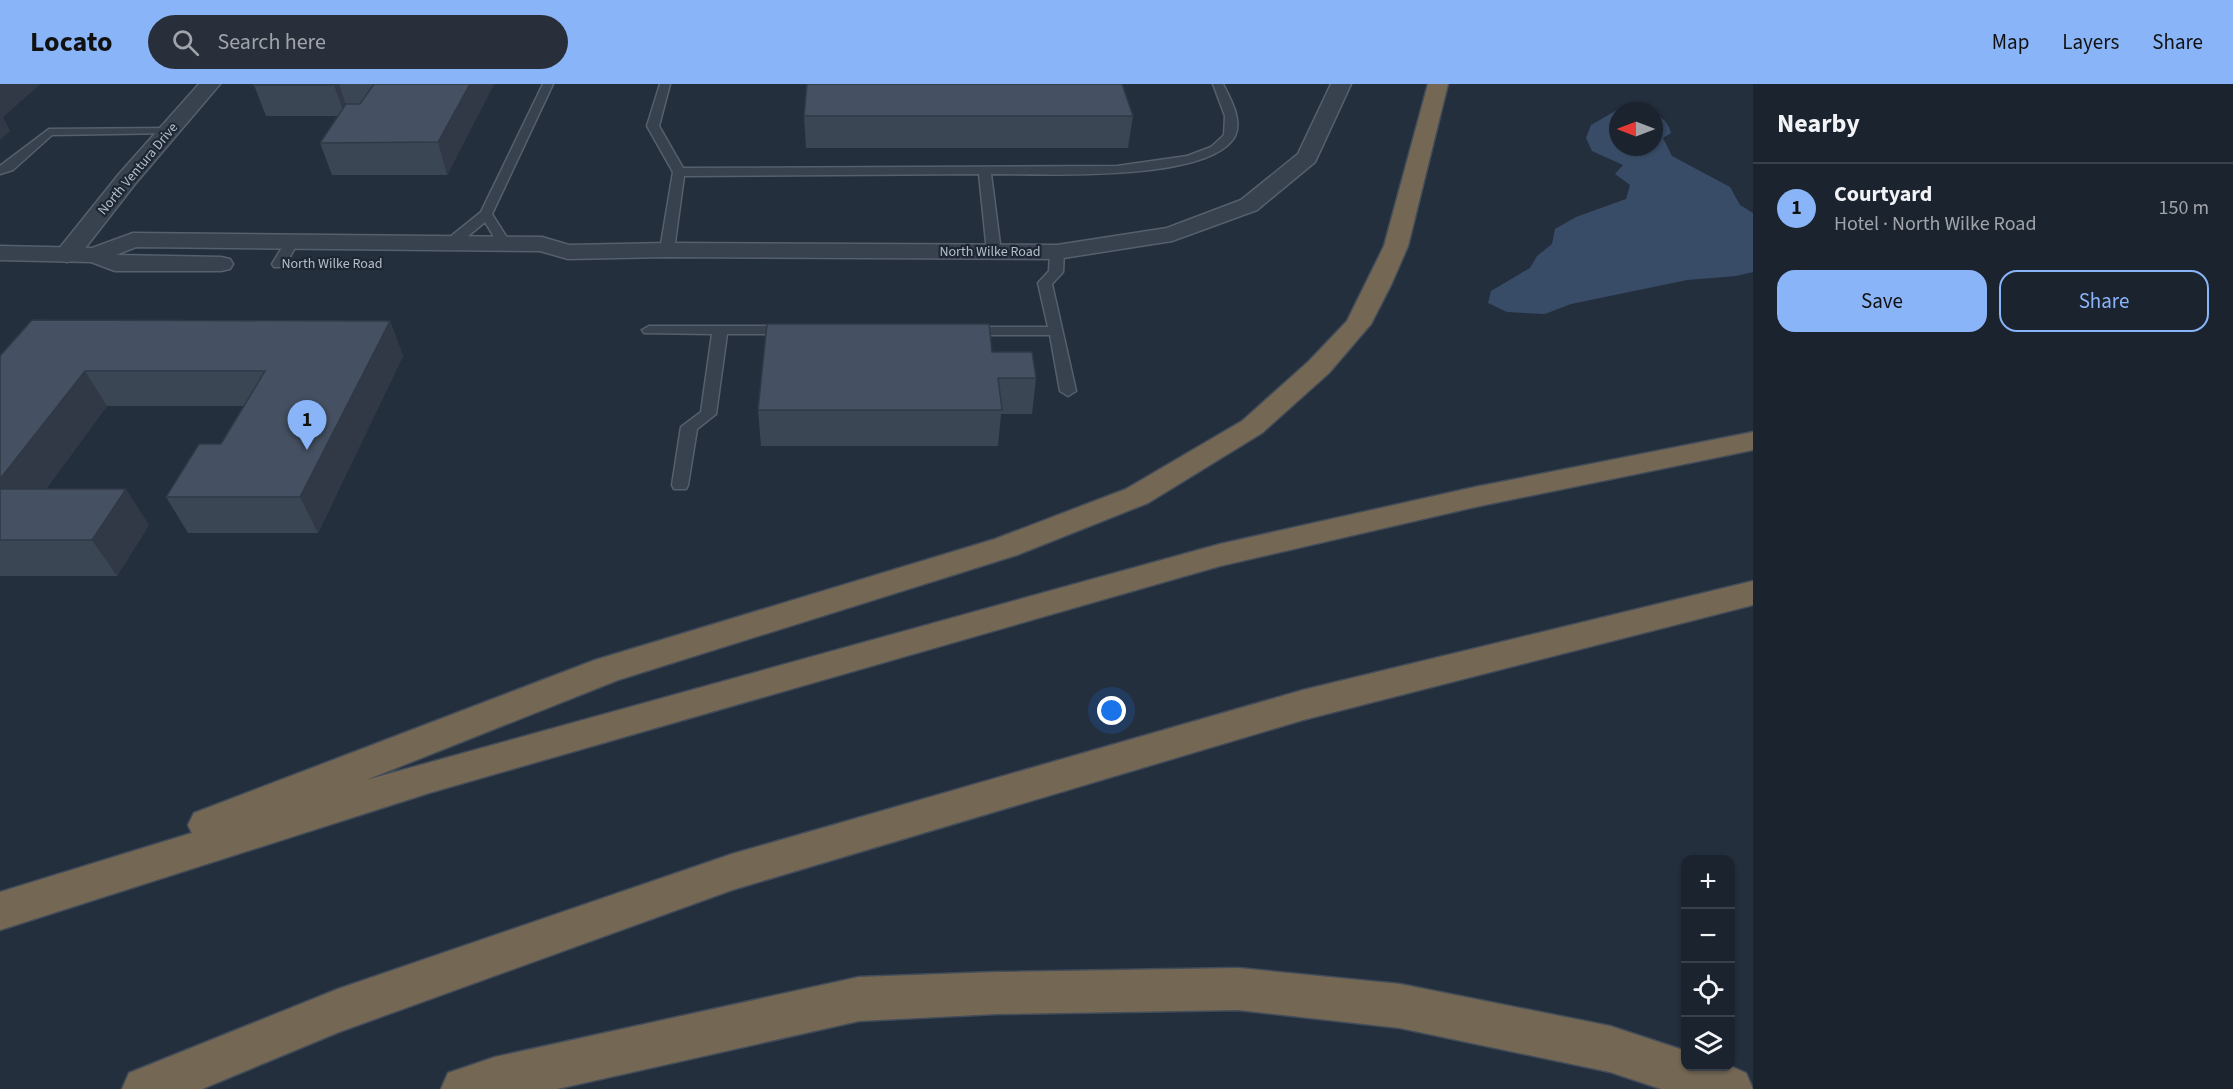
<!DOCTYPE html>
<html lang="en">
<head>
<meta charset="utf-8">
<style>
  body { margin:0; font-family:"Source Sans 3",sans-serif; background:#282f3a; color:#f1f3f6 }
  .controls { position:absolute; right:18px; bottom:18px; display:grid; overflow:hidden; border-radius:12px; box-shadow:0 2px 4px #0004 }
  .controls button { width:54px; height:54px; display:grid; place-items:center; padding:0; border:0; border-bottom:2px solid #39404a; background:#1b232e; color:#f1f3f6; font:30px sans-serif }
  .compass { position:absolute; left:1609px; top:18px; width:54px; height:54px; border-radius:50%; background:#1b232e; box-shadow:0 2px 4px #0004; rotate:270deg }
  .you { position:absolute; left:1112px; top:627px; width:21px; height:21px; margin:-15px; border:4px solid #fff; border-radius:50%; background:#1a73e8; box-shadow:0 0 0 9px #1a73e833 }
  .badge { display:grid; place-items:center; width:39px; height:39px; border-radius:50%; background:#8ab4f8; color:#111; font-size:20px; font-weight:700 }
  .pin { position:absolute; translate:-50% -50px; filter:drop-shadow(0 2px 3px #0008) }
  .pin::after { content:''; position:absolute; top:32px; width:21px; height:18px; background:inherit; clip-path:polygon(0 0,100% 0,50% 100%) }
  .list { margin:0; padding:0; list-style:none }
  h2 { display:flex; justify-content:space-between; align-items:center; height:78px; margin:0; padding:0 24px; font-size:26px }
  h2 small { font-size:20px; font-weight:400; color:#a0a4aa }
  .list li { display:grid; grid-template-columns:39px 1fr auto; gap:18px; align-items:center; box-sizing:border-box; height:90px; padding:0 24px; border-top:2px solid #39404a }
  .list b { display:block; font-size:22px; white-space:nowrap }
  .list p { margin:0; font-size:20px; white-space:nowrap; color:#a0a4aa }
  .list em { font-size:20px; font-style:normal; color:#a0a4aa }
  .actions { display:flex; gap:12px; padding:18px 24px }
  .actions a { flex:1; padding:14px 0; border:2px solid #8ab4f8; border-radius:18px; text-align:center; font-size:21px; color:#8ab4f8 }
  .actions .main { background:#8ab4f8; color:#111 }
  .icon { flex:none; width:33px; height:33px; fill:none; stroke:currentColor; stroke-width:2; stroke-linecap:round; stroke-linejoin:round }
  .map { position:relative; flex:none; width:1753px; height:1005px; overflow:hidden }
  header { display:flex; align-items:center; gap:36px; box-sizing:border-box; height:84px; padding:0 30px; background:#8ab4f8; color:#111 }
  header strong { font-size:28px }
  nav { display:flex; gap:33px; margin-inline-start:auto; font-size:21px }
  .search { width:420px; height:54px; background:#282f3a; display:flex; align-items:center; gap:15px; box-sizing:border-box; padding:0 21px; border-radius:33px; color:#a0a4aa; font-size:22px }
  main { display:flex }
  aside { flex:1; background:#1b232e }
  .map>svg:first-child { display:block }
  .water { fill:#394c67 }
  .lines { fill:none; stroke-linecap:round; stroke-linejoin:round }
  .service-casing { stroke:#565f6c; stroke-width:3 }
  .minor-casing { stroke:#565f6c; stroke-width:3 }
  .tertiary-casing { stroke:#565f6c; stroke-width:3 }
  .motorway-casing { stroke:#434c59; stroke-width:3 }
  .service { fill:#38414e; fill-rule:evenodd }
  .minor { fill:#38414e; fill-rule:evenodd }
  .tertiary { fill:#38414e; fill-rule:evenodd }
  .motorway { fill:#746855; fill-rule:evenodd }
  .wall { fill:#3b4654 }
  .shaded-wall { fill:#303945 }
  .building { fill:#455162; stroke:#303945; stroke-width:1.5 }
  .labels { text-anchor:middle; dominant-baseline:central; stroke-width:4.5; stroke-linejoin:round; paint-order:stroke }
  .far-street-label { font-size:14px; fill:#b4bcc9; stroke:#1d2633 }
</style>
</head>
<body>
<header>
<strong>Locato</strong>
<div class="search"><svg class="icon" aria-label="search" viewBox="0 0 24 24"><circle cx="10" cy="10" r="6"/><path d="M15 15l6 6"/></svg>Search here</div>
<nav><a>Map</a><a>Layers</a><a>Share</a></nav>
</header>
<main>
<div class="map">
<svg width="1753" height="1005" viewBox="0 0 1753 1005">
  <rect width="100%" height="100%" fill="#242f3e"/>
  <path class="water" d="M1626 21 1641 22 1650 27H1618V63H1654V29C1663 34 1668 38 1671 49L1663 54 1672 72 1730 103 1740 121 1753 129V188L1736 192 1687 196 1571 220 1545 230 1507 228 1488 219 1491 207 1530 184 1537 172 1552 160 1555 145 1576 133 1626 115 1630 101 1615 90 1623 81 1592 67 1586 54 1591 41Z"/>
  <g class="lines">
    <g class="service-casing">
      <path id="service" d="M543 0H553L492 130 511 160 510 163H500L485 138 455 163H445L444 160 445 157 481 128Z
        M660 0H670L659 42 683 84 1117 82 1187 72 1211 63 1224 51 1225 32 1213 0H1223C1230 14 1243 36 1235 52 1210 99 1040 90 991 90L1001 168 994 172 987 168 979 90 684 92 674 166 667 170 660 166 673 88 647 42Z
        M169 44 175 47 173 49 52 51 13 86 0 90V82L49 45Z
        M291 156 297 160 286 180 284 183H274L272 180 286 157Z
        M1057 164 1064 168 1063 188 1052 200 1076 307 1068 312 1060 307 1050 251H966L959 247 966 243H1048L1038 199 1049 187 1050 168Z
        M649 242H791L798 246 791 250H727L716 330 697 345 688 401 686 405H674L672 401 681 343 701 328 712 250 644 249 642 246Z"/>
    </g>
    <g class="minor-casing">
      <path id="minor" d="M199 0H220L135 100 76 176 67 178 58 176 55 171 58 166 119 90Z"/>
    </g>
    <g class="tertiary-casing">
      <path id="tertiary" d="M1331 0H1351L1315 78 1257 126 1172 157 1057 175 667 173 568 175 540 167 136 163 116 171 221 173 230 175 233 180 230 185 221 187H115L91 178 0 176V162L92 164 133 149 542 153 569 161 667 159 1057 161 1167 144 1241 116 1298 70Z"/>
    </g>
    <g class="motorway-casing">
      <path id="motorway" d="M1428 0H1448L1408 162 1391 201 1371 240 1329 289 1262 349 1148 419 1017 471 618 596 366 696 1220 460 1475 403 1753 348V366L1475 423 1220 482 429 709 0 846V808L192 749 188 741 194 729 595 576 995 455 1126 405 1242 337 1309 277 1347 237 1384 162Z
        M1753 497V521L1303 636 732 806 339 948 202 1005H122L129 989 338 905 732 770 1303 606Z
        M1238 884 1400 900 1610 942 1686 967V982H1730L1746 989 1753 1005H1661L1610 988 1400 944 1238 926 996 930 859 937 557 1005H441L448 989 495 973 859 893 996 888Z"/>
    </g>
    <use href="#service" class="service"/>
    <use href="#minor" class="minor"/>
    <use href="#tertiary" class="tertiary"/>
    <use href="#motorway" class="motorway"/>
  </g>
  <path class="wall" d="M255 0H494L447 91H332L320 59 338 32H266L254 1Z
    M804 32H1133L1128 64H806Z
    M390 237 403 272 318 449H188L166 413 221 360 244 322H107L46 405 149 441 117 492H0V272Z
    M992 268 1036 294 1032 330H1001L998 362H761L758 326Z"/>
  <path class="shaded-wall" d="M0 0H41L3 33 10 47 0 56Z
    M334 0H339L348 27 345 32 334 1Z
    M470 0H494L447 91 438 58Z
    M390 237 403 272 318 449 300 413Z
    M85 287 107 322 19 441 0 415V395Z
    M126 405 149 441 117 492 92 456Z"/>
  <path class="building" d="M255 0H334V1H254Z
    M374 0H470L438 58 320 59 346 20H360Z
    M807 0H1122L1133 32H804Z
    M32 236 390 237 300 413H166L199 360H221L265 287H85L0 395V272Z
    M767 240H989L992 268H1032L1036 294H998L1002 326H758Z
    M0 405H126L92 456H0Z"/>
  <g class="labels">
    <g class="far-street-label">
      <text transform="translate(138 85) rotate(-50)">North Ventura Drive</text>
      <text x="990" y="168">North Wilke Road</text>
      <text x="332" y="180">North Wilke Road</text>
    </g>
  </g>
</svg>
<div class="controls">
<button>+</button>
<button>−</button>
<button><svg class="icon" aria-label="locate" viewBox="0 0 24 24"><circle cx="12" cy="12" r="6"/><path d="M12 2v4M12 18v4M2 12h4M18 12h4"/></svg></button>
<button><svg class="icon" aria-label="layers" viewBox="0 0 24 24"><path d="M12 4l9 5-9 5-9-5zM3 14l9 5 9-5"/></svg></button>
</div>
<svg class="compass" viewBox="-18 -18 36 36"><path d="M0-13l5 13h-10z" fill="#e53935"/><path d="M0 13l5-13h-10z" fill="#a0a4aa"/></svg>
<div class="you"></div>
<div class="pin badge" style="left:307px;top:366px">1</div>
</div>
<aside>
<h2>Nearby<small></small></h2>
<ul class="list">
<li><span class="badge">1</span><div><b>Courtyard</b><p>Hotel · North Wilke Road</p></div><em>150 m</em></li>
</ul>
<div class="actions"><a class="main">Save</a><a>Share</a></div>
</aside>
</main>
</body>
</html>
